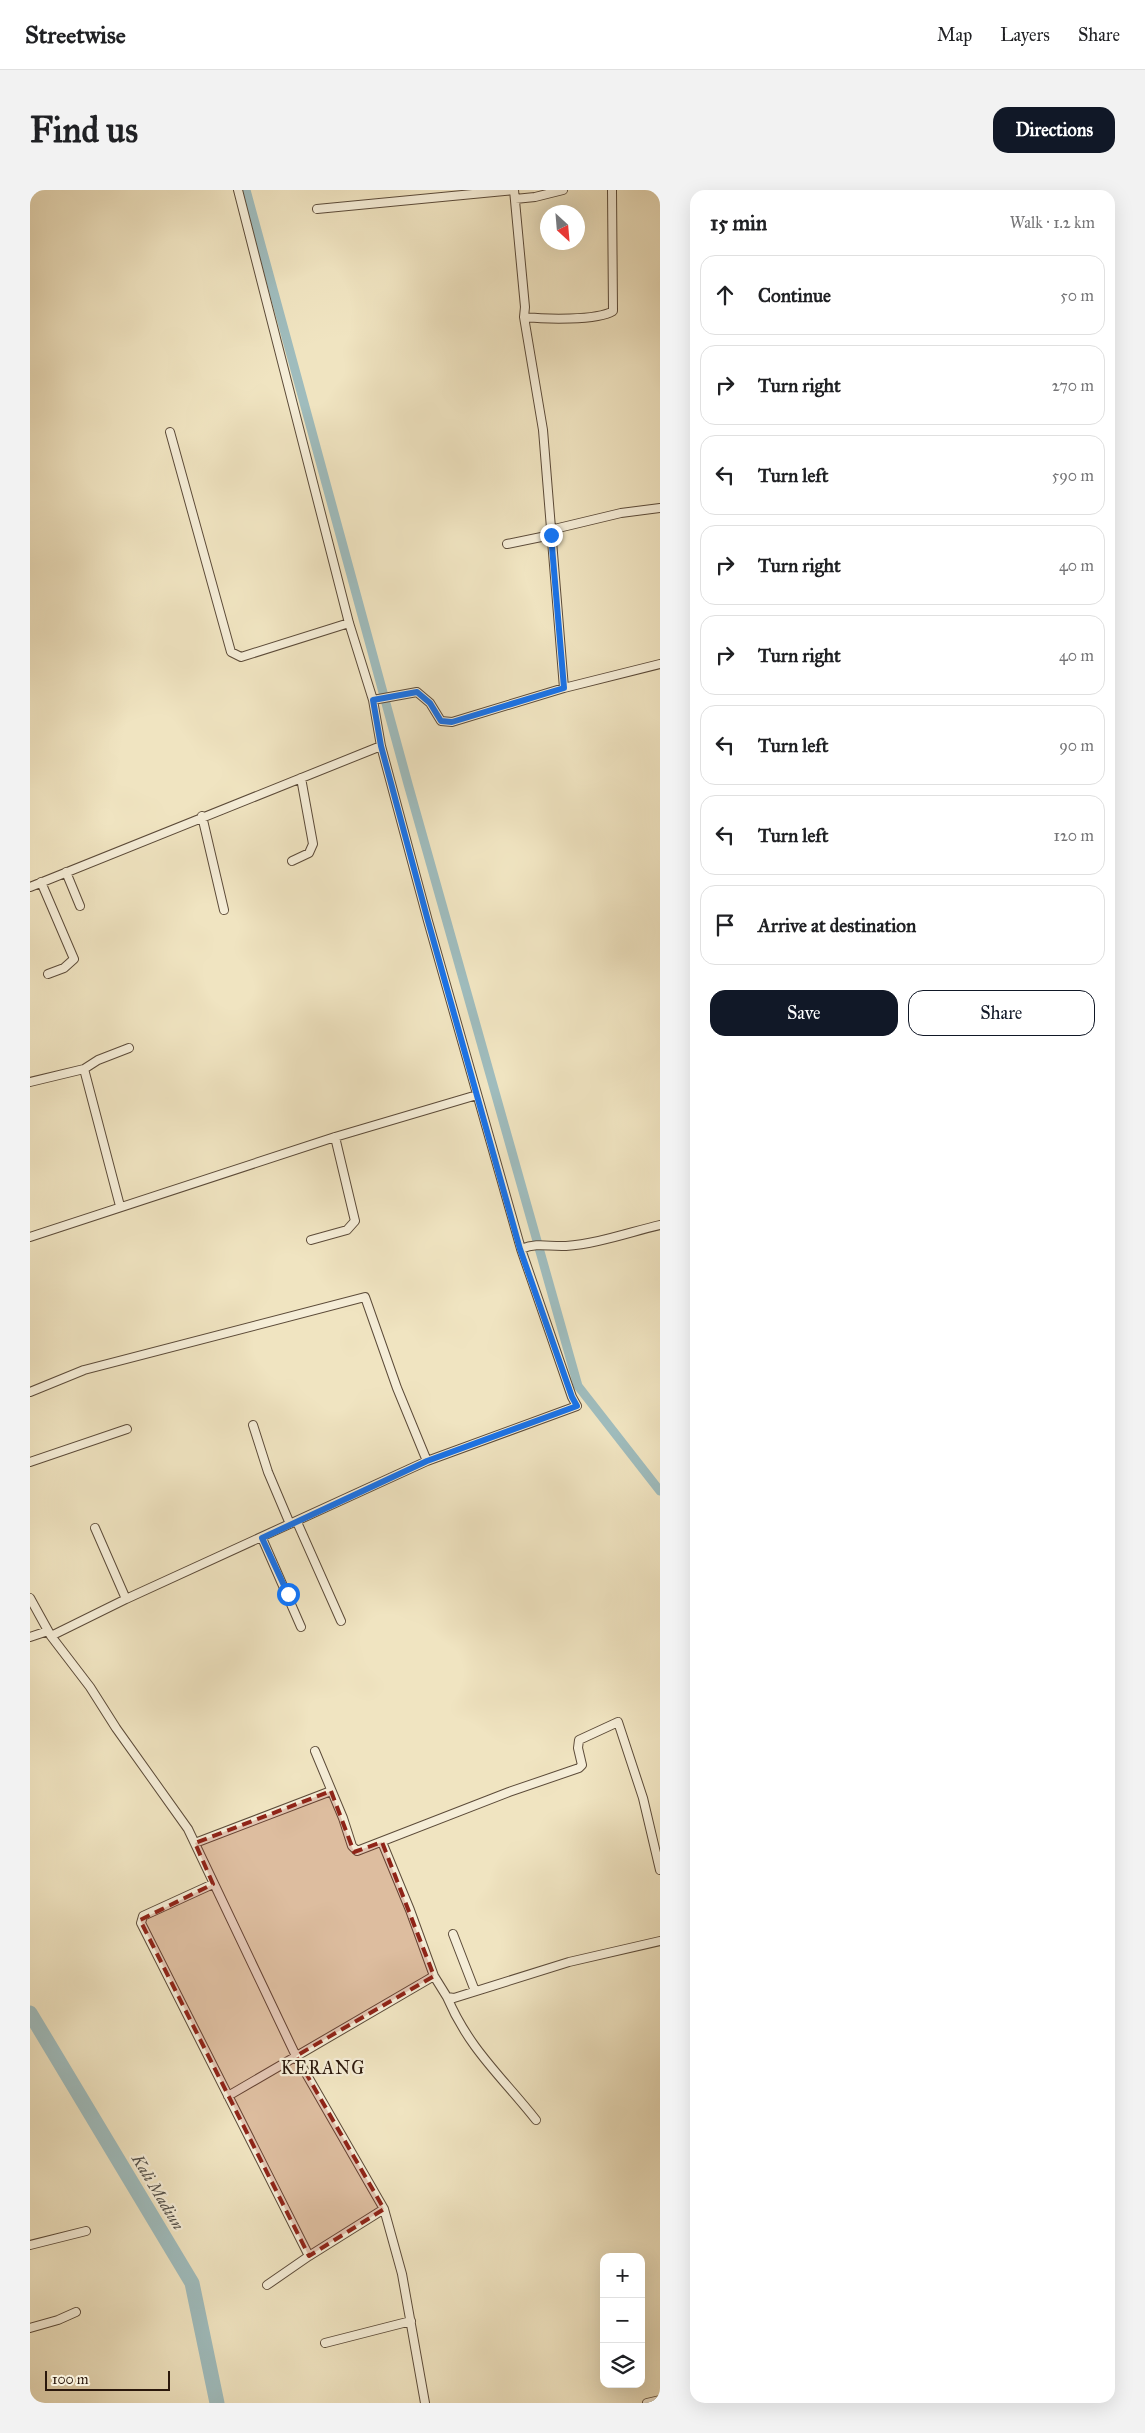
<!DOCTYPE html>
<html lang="en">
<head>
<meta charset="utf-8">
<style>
  body { margin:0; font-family:"IM FELL Great Primer",serif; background:#f2f2f2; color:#202124 }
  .controls { position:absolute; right:15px; bottom:15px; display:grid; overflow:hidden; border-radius:10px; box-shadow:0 5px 20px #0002 }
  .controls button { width:45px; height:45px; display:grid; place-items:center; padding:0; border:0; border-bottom:1px solid #e0e0e0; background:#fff; color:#202124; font:25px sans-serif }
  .compass { position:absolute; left:510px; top:15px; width:45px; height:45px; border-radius:50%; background:#fff; box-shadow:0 5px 20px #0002; rotate:154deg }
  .scale { position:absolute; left:15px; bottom:12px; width:125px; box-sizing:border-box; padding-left:5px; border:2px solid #2b180c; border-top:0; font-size:14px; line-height:18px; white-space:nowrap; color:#2b180c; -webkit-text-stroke:4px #f5edd7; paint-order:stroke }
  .stop { position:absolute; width:15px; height:15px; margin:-11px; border:4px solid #1a73e8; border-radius:50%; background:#fff }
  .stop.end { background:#1a73e8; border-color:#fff; box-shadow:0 1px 5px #0008 }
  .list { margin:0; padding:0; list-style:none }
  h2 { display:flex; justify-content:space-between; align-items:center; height:65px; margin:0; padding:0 20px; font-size:21px }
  h2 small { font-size:16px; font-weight:400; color:#757577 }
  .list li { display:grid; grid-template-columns:32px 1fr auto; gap:15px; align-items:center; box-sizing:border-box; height:80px; margin:0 10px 10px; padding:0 10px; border:1px solid #e0e0e0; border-radius:15px }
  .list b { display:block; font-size:19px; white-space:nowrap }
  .list em { font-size:16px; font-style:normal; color:#757577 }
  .actions { display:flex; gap:10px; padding:15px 20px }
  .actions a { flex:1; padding:11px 0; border:1px solid #111827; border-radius:15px; text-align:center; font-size:18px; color:#111827 }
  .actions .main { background:#111827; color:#fff }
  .icon { flex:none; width:28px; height:28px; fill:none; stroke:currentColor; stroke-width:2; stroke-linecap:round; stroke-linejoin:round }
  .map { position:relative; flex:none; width:630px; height:2213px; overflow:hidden; border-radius:15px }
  header { display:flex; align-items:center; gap:30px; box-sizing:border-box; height:70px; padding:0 25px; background:#fff; border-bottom:1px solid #e0e0e0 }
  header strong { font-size:24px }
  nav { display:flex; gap:28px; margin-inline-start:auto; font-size:18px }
  .intro { display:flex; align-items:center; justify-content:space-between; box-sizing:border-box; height:120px; padding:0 30px }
  h1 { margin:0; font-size:35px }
  .button { padding:12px 22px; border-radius:15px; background:#111827; color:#fff; font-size:18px; font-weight:700 }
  main { display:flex; gap:30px; padding:0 30px }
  aside { flex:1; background:#fff; border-radius:15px; box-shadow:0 5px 20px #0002 }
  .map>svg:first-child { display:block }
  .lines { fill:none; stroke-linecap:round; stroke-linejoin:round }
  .canal { stroke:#9fbcbd; stroke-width:9 }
  .river { stroke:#9fbcbd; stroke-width:15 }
  .street-casing { stroke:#5c4b39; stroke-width:10 }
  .street { stroke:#f5edd7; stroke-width:8 }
  .route { stroke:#1a73e8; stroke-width:6 }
  .marked { fill:#8f2418; fill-opacity:0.2; stroke:#8f2418; stroke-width:4; stroke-dasharray:10 6; stroke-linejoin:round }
  .labels { text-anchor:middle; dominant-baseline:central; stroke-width:4.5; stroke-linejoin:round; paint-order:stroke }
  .water-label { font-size:16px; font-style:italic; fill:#54514a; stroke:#f5edd7 }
  .quarter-label { font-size:18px; letter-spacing:1px; fill:#2b180c; stroke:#f5edd7 }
</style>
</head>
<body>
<header>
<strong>Streetwise</strong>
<nav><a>Map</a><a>Layers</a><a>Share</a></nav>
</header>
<div class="intro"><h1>Find us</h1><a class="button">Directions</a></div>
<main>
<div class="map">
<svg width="630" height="2213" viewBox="0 0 630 2213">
  <rect width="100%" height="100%" fill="#f0e4c1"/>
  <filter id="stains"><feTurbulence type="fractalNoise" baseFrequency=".004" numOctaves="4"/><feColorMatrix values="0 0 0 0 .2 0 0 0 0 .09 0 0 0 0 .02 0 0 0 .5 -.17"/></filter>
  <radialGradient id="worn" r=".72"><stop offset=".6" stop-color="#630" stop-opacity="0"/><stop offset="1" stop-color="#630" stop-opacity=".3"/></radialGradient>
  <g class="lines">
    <path class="canal" d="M216 0 378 594 548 1196 630 1301"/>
    <path class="river" d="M0 1823 162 2093 187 2213"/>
    <g class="street-casing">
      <path id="street" d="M484 0 495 117 494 127 513 240 534 498
        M485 9 505 7 533 0
        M287 19 484 0
        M494 127C514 129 567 131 583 121L582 0
        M140 242 201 462 211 467 319 433
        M520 340 591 323 630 318
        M477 354 521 345
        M343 510 387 502 400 513 411 531 422 532 534 498 630 474
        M172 626 194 720
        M262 671 279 663 283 654 271 588
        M36 682 50 716
        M11 692 44 769 34 778 18 784
        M0 697 351 556
        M0 892 54 879
        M90 1016 54 879 68 870 99 858
        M0 1047 305 947 447 905
        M281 1050 317 1040 325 1031 305 947
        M491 1059C509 1052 518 1057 536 1056 567 1054 600 1042 630 1035
        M0 1202 54 1180 335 1107 367 1198 397 1271
        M223 1235 238 1282 260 1334
        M0 1272 97 1239
        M267 1332 311 1431
        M65 1338 96 1409
        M232 1348 271 1437
        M0 1408 21 1446 60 1497 86 1538 158 1639 266 1866 354 2019 372 2084 395 2213
        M21 1446 96 1409 397 1271 547 1216 542 1207 491 1059 398 731 351 556 343 510 319 433 208 0
        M0 1447 18 1441
        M285 1561 313 1628 322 1656 327 1661 479 1602 549 1578 552 1575 548 1558 549 1550 588 1532 613 1608 630 1680
        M352 1652 380 1720 404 1786
        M165 1653 301 1601
        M183 1694 113 1726 111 1733 279 2066 354 2019
        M423 1744 445 1801
        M417 1807C439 1859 472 1887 506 1930
        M198 1906 404 1786 417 1807 424 1808 539 1772 630 1751
        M0 2055 56 2041
        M237 2095 279 2066
        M0 2138 28 2130 46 2122
        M295 2153 381 2131
        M617 2213 630 2210"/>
    </g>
    <use href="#street" class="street"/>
  </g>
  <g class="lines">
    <path class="route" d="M258 1404 232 1348 397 1271 547 1216 542 1207 490 1059 398 731 351 556 343 510 387 502 400 513 411 531 422 532 534 498 521 345"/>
  </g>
  <path class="marked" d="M301 1601 324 1662 352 1652 404 1786 266 1866 354 2019 279 2066 110 1730 183 1694 165 1653Z"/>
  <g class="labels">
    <g class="water-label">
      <text transform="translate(128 2002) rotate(59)">Kali Madiun</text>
    </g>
    <g class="quarter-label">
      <text x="293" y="1878">KERANG</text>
    </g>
  </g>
  <rect width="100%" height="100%" filter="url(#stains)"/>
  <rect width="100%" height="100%" fill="url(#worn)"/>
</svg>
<div class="controls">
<button>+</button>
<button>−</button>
<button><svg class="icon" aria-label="layers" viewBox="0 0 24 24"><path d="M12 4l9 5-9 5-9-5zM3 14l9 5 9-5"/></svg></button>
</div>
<svg class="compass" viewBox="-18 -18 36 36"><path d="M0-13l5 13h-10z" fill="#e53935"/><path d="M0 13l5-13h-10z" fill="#757577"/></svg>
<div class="scale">100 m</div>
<div class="stop" style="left:258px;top:1404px"></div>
<div class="stop end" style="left:521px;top:345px"></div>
</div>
<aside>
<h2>15 min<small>Walk · 1.2 km</small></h2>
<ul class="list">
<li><svg class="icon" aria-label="ahead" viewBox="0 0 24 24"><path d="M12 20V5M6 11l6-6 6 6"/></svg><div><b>Continue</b></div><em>50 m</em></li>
<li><svg class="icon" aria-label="right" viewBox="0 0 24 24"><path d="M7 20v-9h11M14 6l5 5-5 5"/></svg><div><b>Turn right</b></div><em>270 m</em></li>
<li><svg class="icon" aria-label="left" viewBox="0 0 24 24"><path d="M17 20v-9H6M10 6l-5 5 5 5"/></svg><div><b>Turn left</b></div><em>590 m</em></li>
<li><svg class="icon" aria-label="right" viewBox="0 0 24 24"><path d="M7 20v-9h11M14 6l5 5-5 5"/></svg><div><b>Turn right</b></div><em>40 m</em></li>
<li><svg class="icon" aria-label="right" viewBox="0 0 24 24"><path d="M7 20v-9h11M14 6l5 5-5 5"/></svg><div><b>Turn right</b></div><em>40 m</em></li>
<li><svg class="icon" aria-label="left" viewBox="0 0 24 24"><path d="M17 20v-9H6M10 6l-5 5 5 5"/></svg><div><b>Turn left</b></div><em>90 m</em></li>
<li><svg class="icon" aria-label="left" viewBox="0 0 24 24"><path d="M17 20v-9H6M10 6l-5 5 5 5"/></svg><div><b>Turn left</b></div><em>120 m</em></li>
<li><svg class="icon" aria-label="arrive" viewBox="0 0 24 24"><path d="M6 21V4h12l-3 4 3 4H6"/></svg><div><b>Arrive at destination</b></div></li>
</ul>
<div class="actions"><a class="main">Save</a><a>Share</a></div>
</aside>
</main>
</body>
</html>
